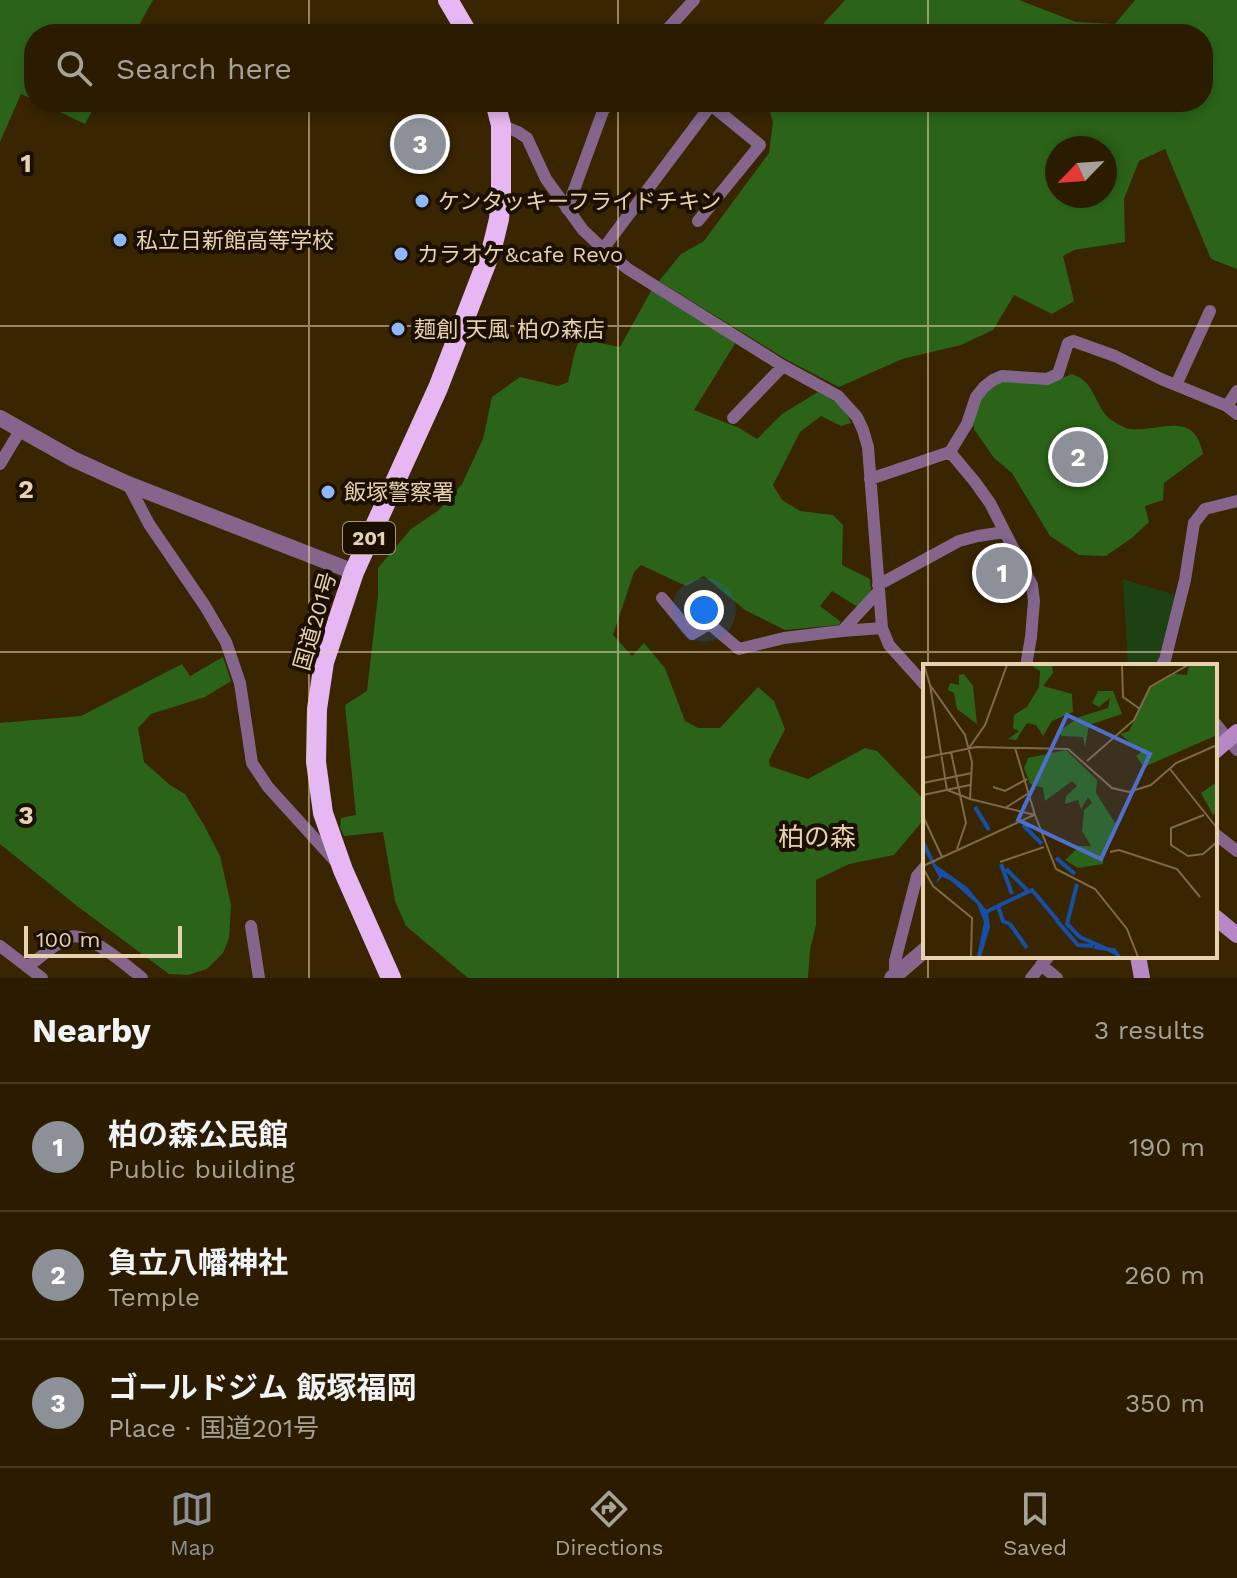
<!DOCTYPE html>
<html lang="en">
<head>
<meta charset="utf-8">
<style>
  body { margin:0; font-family:"Work Sans","Noto Sans JP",sans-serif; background:#33250a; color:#f1f3f6 }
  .compass { position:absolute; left:1045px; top:136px; width:72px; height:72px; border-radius:50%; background:#2b1c00; box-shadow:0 4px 12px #0003; rotate:245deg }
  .scale { position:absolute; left:24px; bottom:20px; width:158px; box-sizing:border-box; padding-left:8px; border:4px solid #e6d1b1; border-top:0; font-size:22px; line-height:28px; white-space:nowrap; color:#e6d1b1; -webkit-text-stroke:6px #1b1000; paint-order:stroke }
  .you { position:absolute; left:704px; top:610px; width:28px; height:28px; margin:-20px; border:6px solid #fff; border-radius:50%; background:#1a73e8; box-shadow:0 0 0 12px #1a73e833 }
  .badge { display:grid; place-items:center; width:52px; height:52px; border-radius:50%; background:#8c9099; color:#fff; font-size:26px; font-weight:700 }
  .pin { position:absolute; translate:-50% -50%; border:4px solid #fff; box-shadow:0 2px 8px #0006 }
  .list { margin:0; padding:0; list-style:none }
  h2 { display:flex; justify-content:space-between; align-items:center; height:104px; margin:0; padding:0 32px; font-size:34px }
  h2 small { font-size:26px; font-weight:400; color:#a6a199 }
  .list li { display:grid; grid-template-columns:52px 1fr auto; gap:24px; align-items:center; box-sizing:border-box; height:128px; padding:0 32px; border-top:2px solid #473a22 }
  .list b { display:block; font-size:30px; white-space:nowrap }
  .list p { margin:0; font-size:26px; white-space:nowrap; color:#a6a199 }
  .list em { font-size:26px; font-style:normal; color:#a6a199 }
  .icon { flex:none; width:44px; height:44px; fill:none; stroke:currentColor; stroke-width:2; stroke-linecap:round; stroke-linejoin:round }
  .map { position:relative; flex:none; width:1237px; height:978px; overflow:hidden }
  .search { position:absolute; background:#2b1c00; box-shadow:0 4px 12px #0003; left:24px; right:24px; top:24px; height:88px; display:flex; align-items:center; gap:20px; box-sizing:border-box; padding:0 28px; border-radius:32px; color:#a6a199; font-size:30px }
  .sheet { height:488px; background:#2b1c00 }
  nav { display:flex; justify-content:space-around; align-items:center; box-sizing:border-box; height:112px; border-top:2px solid #473a22; background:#2b1c00; font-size:22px; color:#a6a199 }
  nav a { display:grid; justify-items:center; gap:4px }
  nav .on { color:#8c9099 }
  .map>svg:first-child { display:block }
  .green { fill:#1e4113 }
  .forest { fill:#2b6419; fill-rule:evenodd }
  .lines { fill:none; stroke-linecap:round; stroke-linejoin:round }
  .minor { stroke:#84668d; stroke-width:12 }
  .tertiary { stroke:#84668d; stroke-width:16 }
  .secondary { stroke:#b887c5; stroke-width:16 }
  .trunk { stroke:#e6b7f2; stroke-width:20 }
  .grid { fill:none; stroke:#e6d1b1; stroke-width:2; stroke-opacity:0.55 }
  .poi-dot { fill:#8db9fc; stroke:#1b1000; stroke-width:3 }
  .labels { text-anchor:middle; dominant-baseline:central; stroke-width:8; stroke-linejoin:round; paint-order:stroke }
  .shield { fill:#1b1000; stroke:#a9977c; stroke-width:2 }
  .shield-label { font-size:20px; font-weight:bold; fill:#e6d1b1 }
  .poi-label { font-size:22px; fill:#e6d1b1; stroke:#1b1000; text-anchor:start }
  .street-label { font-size:22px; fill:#e6d1b1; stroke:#1b1000 }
  .quarter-label { font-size:26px; fill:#e6d1b1; stroke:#1b1000 }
  .inset-river { fill:none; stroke:#154fa7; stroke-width:4 }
  .inset-road { fill:none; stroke:#7e6a47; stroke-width:2 }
  .view { fill:#4f6fce; fill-opacity:0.15; stroke:#4f6fce; stroke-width:4 }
  .inset-edge { fill:none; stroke:#e6d1b1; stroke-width:4 }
  .grid-label { font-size:26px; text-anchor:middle; font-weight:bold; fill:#e6d1b1; stroke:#1b1000; stroke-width:8; stroke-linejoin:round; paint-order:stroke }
</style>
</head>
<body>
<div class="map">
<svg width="1237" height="978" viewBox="0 0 1237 978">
  <rect width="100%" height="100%" fill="#392500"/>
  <path class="green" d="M1123 579 1175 595 1160 657 1153 666H1128Z"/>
  <path class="forest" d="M0 0H153L134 34H34V100L21 94 0 142Z
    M845 0H1019L1076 22 1115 24 1135 0H1237V269L1211 259 1165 149 1139 161 1124 199 1125 242 1074 250 1063 256 1074 301 1052 314 1014 295 993 330 961 345 902 359 839 387 787 360 659 281 681 254 704 241 769 153 773 122 767 102H1203V34H814ZM1057 148H1105V196H1057Z
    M39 102H97L85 124Z
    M652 289 736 342 694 410 739 428 757 439 782 414 818 392C833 399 845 407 851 423L841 426 821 416 800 432 773 485 782 500 800 511 833 515 843 525 842 565 870 579 871 592 858 607 832 591 820 606 841 622 838 625 785 630 745 610 704 576 686 586 641 565 634 572 613 635 632 656 644 643 665 668 685 721 698 728H720L758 687 774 701 785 729 769 760 770 766 808 779 865 748 877 751 925 801V818L894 855 849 864 816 880V925L810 950 808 978H468L406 926 395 901 383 832 344 836 340 827 341 818 356 815 345 705 367 691 378 595V568L411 529 439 510 462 484 483 439 492 397 520 377 558 386 568 382 575 351 580 339 620 347Z
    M1072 374C1076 376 1080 377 1083 380 1096 390 1098 412 1113 421 1118 424 1124 428 1130 429 1161 432 1194 409 1203 454L1164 483 1163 500 1145 506 1149 522 1133 537 1106 556 1079 555 1050 536 1012 473 994 458 974 429 973 419 980 400 991 386 1003 382 1050 383Z
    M223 657 231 681 205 697 151 714 138 728 144 762 170 785 185 794 204 825 220 856 231 905 229 938 223 953 207 969 188 975 169 974 77 906 0 844V723L81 716 182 664 190 676Z"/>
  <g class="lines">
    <path class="minor" d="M663 34 694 0
      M501 125 518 132 527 138 546 179 583 230 603 249 628 269 783 366 838 396 857 417 863 430 868 447 882 628 889 645 925 685
      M567 209 603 111 610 102
      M698 221 760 145 711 105
      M603 249 711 105 707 102
      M1176 385 1210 311
      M1227 406 1237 391
      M733 418 783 366
      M950 452 975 482 990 503 1032 585 1034 601 1031 637 1026 666
      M0 464 21 429
      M870 479 950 452 967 424 976 397 984 387 993 380 1002 376 1047 379 1058 374 1068 343 1073 341 1115 356 1161 379 1227 406 1237 414
      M128 484 149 524 205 606 226 642 240 683 252 763 268 787 336 862
      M878 585 959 541 978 536 1005 532
      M662 598 692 634 707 625 712 626 739 649 784 638 842 631 879 591
      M842 631 882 628
      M1161 666 1165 660 1185 580 1194 523 1205 509 1237 501
      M1215 723 1237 750
      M1215 834 1237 851
      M251 926 259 978
      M0 946 42 978
      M1041 965 1057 978
      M27 967C39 959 57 942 70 937 88 931 128 967 142 978
      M895 974V961L917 876 925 867
      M1031 978 1049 956"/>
    <path class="tertiary" d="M0 418 73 459 128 484 354 572
      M892 978 925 950"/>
    <path class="secondary" d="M1215 751 1237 732
      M1215 917 1237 935
      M1138 956 1142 978"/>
    <path class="trunk" d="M448 0 468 34
      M391 978 343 870 323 813 316 762 317 709 324 662 354 572 438 388 492 248 499 219 501 197V125L495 102"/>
  </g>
  <path class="grid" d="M309 0V34M618 0V34M928 0V34M309 102V978M618 102V978M928 102V666M0 326H1237M0 652H1237M928 956V978"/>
  <g class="poi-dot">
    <circle cx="422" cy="201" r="8"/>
    <circle cx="120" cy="240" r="8"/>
    <circle cx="401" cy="254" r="8"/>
    <circle cx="398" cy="329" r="8"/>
    <circle cx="328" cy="492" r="8"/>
  </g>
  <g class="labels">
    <rect class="shield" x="343" y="522" width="52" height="32" rx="6"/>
    <g class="shield-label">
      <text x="369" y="538">201</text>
    </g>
    <g class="poi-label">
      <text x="438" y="201">ケンタッキーフライドチキン</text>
      <text x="136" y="240">私立日新館高等学校</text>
      <text x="417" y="254">カラオケ&amp;cafe Revo</text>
      <text x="414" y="329">麺創 天風 柏の森店</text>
      <text x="344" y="492">飯塚警察署</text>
    </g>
    <g class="street-label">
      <text transform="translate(315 621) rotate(-74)">国道201号</text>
    </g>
    <g class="quarter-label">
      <text x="817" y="837">柏の森</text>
    </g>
  </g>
  <g transform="translate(923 664)">
    <rect width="294" height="294" fill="#392500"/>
    <path d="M108 1H129L130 9 120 22 149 30 150 48 129 57 120 72 113 61 104 59 93 76 85 75 96 67 90 64 91 51 104 43 116 23 117 7ZM266 1H294V71L221 103 213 92 218 88 197 70 206 67 227 24 251 10 264 11ZM41 10 50 22 54 60 34 45 31 29 25 26 27 19 36 21V11ZM175 27H190L199 50 166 61 162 83 160 73 138 72V66L156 53 185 44 187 34 176 43 169 39ZM143 86 174 116 173 129 194 162 181 183 180 200 155 204 142 196 157 182H168L159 167 161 146 169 139 165 133 158 145 155 136 142 140 143 132 154 122 149 117 122 137 120 124 107 120 101 104 105 94ZM294 118V147L290 151 278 129Z" fill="#2b6419"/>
    <path d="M0 173 13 201 44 223 65 248 67 263 58 293H54L61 258 54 240 27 216 19 213 12 220 16 213 0 184Z" fill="#154fa7"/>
    <path class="inset-river" d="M52 143 66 166M100 161 119 180M133 194 152 210M78 200 89 230M83 205 104 226M154 220 144 260 157 273 193 289M75 242 109 226 135 257M63 248 75 242 80 257 87 260M134 257 155 281 170 282M87 260 104 284M171 283 191 286 196 293"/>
    <path class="inset-road" d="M1 1 7 21 42 71 49 98 47 135 112 151M199 1 200 33 217 45M7 21 24 126 47 135M46 84 62 61 84 1M92 84 112 151M28 88 43 159 34 185M0 94 53 83 145 85 189 124 206 128 228 121 253 99 294 81M164 97 211 56 227 23 265 1M247 105 294 164M0 119 49 109M70 123 82 127 104 115M0 131 47 121M82 144 109 127M112 151 133 205 172 225 204 265 215 293M281 151 248 164V181L265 192 280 190 294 178M0 152 19 193M187 188 196 186 254 205 277 233M77 198 121 183M0 202 111 151M0 204 10 222 49 254 48 293"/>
    <path class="view" d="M144 51 227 90 178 195 95 156Z"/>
    <rect width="294" height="294" class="inset-edge"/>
  </g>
  <g class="grid-label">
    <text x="26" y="172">1</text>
    <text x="26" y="498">2</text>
    <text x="26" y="824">3</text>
  </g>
</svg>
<svg class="compass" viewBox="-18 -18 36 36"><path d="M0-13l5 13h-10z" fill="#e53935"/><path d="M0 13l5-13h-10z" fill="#a6a199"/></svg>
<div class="scale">100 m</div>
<div class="you"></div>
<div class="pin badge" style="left:1002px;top:573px">1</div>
<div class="pin badge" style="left:1078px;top:457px">2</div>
<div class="pin badge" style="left:420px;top:144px">3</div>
<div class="search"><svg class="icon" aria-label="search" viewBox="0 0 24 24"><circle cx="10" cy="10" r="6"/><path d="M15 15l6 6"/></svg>Search here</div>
</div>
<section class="sheet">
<h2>Nearby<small>3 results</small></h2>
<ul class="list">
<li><span class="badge">1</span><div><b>柏の森公民館</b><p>Public building</p></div><em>190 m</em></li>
<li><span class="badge">2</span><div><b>負立八幡神社</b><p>Temple</p></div><em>260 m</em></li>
<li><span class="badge">3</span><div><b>ゴールドジム 飯塚福岡</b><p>Place · 国道201号</p></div><em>350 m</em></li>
</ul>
</section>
<nav>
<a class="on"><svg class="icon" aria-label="map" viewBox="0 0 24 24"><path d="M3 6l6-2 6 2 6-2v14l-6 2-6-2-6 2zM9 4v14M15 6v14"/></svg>Map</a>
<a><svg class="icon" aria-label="directions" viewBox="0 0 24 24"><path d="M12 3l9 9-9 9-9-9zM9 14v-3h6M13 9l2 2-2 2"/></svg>Directions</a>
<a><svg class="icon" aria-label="saved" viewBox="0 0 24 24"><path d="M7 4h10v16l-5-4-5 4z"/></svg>Saved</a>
</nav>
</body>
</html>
